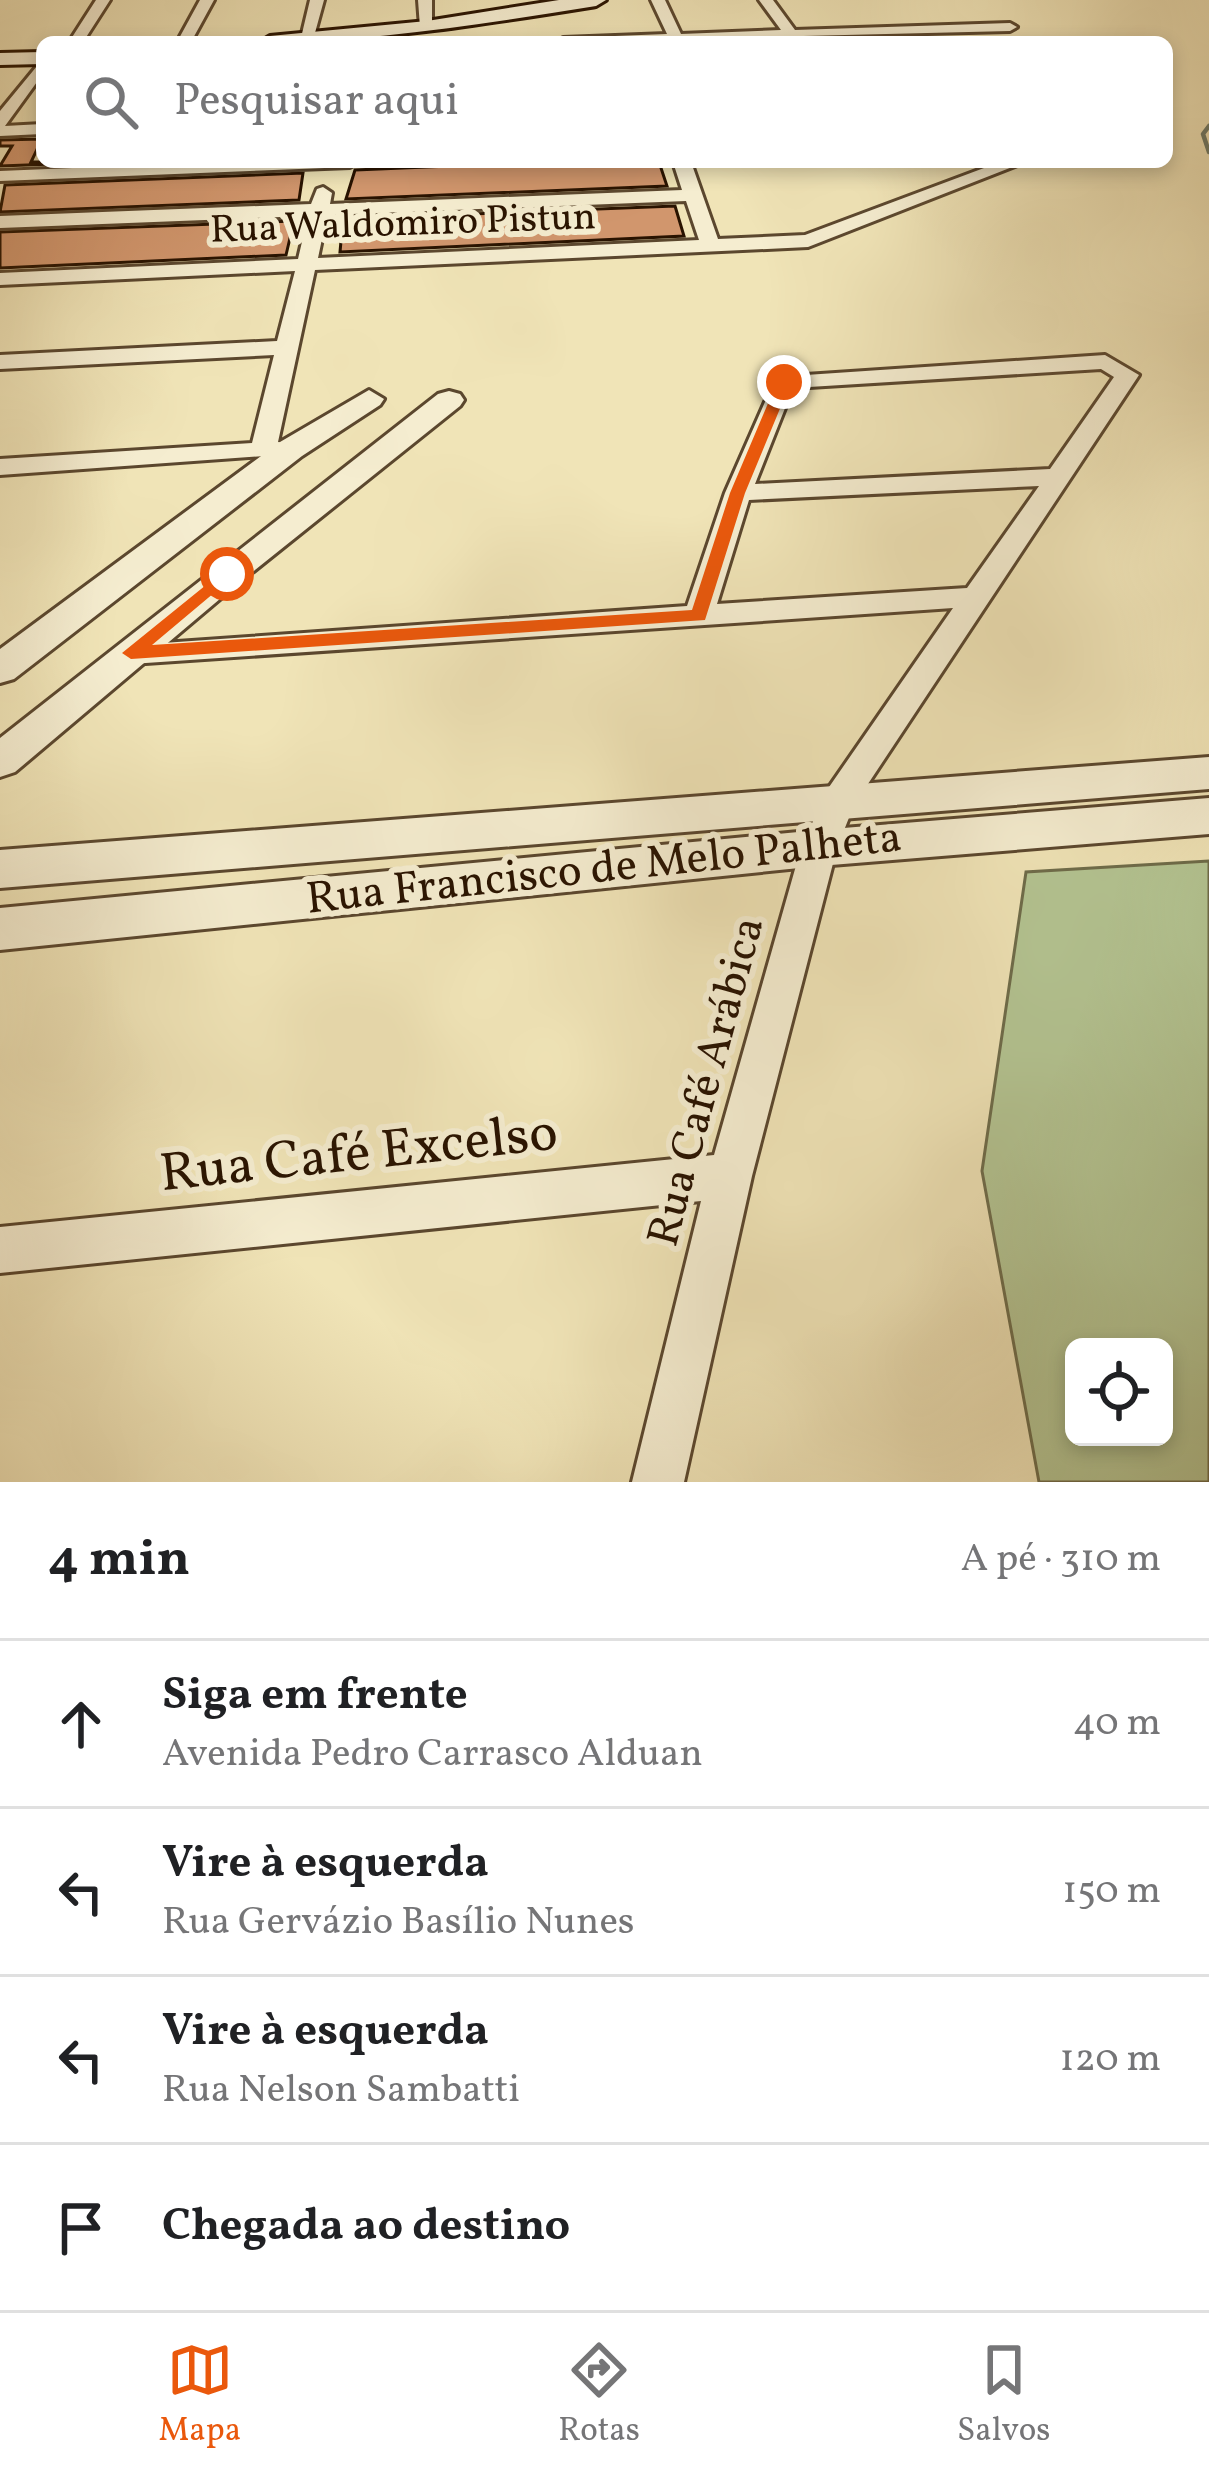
<!DOCTYPE html>
<html lang="pt">
<head>
<meta charset="utf-8">
<style>
  body { margin:0; font-family:Vollkorn,serif; background:#f6f6f6; color:#202124 }
  .controls { position:absolute; right:36px; bottom:36px; display:grid; overflow:hidden; border-radius:18px; box-shadow:0 6px 18px #0003 }
  .controls button { width:108px; height:108px; display:grid; place-items:center; padding:0; border:0; border-bottom:3px solid #e0e0e0; background:#fff; color:#202124; font:60px sans-serif }
  .stop { position:absolute; width:36px; height:36px; margin:-27px; border:9px solid #ea580c; border-radius:50%; background:#fff }
  .stop.end { background:#ea580c; border-color:#fff; box-shadow:0 3px 12px #0008 }
  .list { margin:0; padding:0; list-style:none }
  h2 { display:flex; justify-content:space-between; align-items:center; height:156px; margin:0; padding:0 48px; font-size:51px }
  h2 small { font-size:39px; font-weight:400; color:#757577 }
  .list li { display:grid; grid-template-columns:78px 1fr auto; gap:36px; align-items:center; box-sizing:border-box; height:168px; padding:0 48px; border-top:3px solid #e0e0e0 }
  .list b { display:block; font-size:45px; white-space:nowrap }
  .list p { margin:0; font-size:39px; white-space:nowrap; color:#757577 }
  .list em { font-size:39px; font-style:normal; color:#757577 }
  .icon { flex:none; width:66px; height:66px; fill:none; stroke:currentColor; stroke-width:2; stroke-linecap:round; stroke-linejoin:round }
  .map { position:relative; flex:none; width:1209px; height:1482px; overflow:hidden }
  .search { position:absolute; background:#fff; box-shadow:0 6px 18px #0003; left:36px; right:36px; top:36px; height:132px; display:flex; align-items:center; gap:30px; box-sizing:border-box; padding:0 42px; border-radius:18px; color:#757577; font-size:45px }
  .sheet { height:828px; background:#fff }
  nav { display:flex; justify-content:space-around; align-items:center; box-sizing:border-box; height:168px; border-top:3px solid #e0e0e0; background:#fff; font-size:33px; color:#757577 }
  nav a { display:grid; justify-items:center; gap:6px }
  nav .on { color:#ea580c }
  .map>svg:first-child { display:block }
  .green { fill:#b4c593; stroke:#6e6c4a; stroke-width:3; fill-rule:evenodd }
  .lines { fill:none; stroke-linecap:round; stroke-linejoin:round }
  .stream { stroke:#6d7a69; stroke-width:4.5 }
  .building { fill:#d1966d; stroke:#291300; stroke-width:3 }
  .minor-casing { stroke:#5b472e; stroke-width:6 }
  .tertiary-casing { stroke:#5b472e; stroke-width:6 }
  .secondary-casing { stroke:#291300; stroke-width:6 }
  .minor { fill:#f5edd0; fill-rule:evenodd }
  .tertiary { fill:#f5edd0; fill-rule:evenodd }
  .secondary { fill:#f5edd0; fill-rule:evenodd }
  .route { fill:#ea580c }
  .labels { text-anchor:middle; dominant-baseline:central; stroke-width:12; stroke-linejoin:round; paint-order:stroke }
  .far-street-label { font-size:39px; fill:#291300; stroke:#f5edd0 }
  .street-label { font-size:45px; fill:#291300; stroke:#f5edd0 }
  .near-street-label { font-size:54px; fill:#291300; stroke:#f5edd0 }
</style>
</head>
<body>
<div class="map">
<svg width="1209" height="1482" viewBox="0 0 1209 1482">
  <rect width="100%" height="100%" fill="#f0e4b7"/>
  <filter id="stains"><feTurbulence type="fractalNoise" baseFrequency=".00167" numOctaves="4"/><feColorMatrix values="0 0 0 0 .2 0 0 0 0 .09 0 0 0 0 .02 0 0 0 .5 -.17"/></filter>
  <radialGradient id="worn" r=".72"><stop offset=".6" stop-color="#630" stop-opacity="0"/><stop offset="1" stop-color="#630" stop-opacity=".3"/></radialGradient>
  <path class="green" d="M1209 861V1482H1039L982 1171 1026 872ZM1074 1347H1164V1437H1074Z"/>
  <g class="lines">
    <path class="stream" d="M1209 126 1203 134 1209 152"/>
  </g>
  <path class="building" d="M42 139 31 162H108L0 166 12 146H0V140Z
    M543 162H659L667 186 346 199 355 170Z
    M303 173 299 200 0 212 5 185Z
    M675 206 684 236 340 252 343 219Z
    M294 221 286 255 0 268V232Z"/>
  <g class="lines">
    <g class="minor-casing">
      <path id="minor" d="M96 0H110L83 42H69Z
        M200 0H214L191 42H177Z
        M310 0H324L313 40 300 42Z
        M418 0H432V30L420 27Z
        M651 0H665L681 34 781 30 759 0H773L795 30 1010 23 1017 27 1010 31 556 42 563 38 667 34Z
        M353 38 359 39 361 42H346Z
        M42 60V75L5 126 42 124V134L0 136V111Z
        M217 162H359L350 167 0 181V171Z
        M673 162H691L718 239 805 235 1000 162H1025L808 247 315 270 278 442 292 444 296 449 292 454 0 475V459L252 443 274 355 0 369V355L277 341 295 271 0 285V273L298 259 308 216 0 228V216L311 204 317 189 323 187 332 193 330 204 682 190ZM686 201 699 240 318 258 327 215Z
        M1105 355 1139 375 854 805 837 848 752 1176 684 1482H632L701 1201 0 1273V1227L714 1155 801 848 827 790 953 608 131 664 120 660 116 653 120 646 687 606 725 493 776 377ZM1101 369 1114 377 1050 469 755 484 793 388ZM1039 486 967 588 717 604 749 500Z"/>
    </g>
    <g class="tertiary-casing">
      <path id="tertiary" d="M369 390 384 399 380 405 302 456 14 679 0 683V649L280 442Z
        M449 391 460 394 464 400 460 406 240 582 15 772 0 777V738L438 394Z
        M1209 757V789L0 888V850Z
        M1209 798V834L819 866 0 950V908L819 830Z"/>
    </g>
    <g class="secondary-casing">
      <path id="secondary" d="M559 0H606L596 6C484 24 374 42 260 42L270 36 427 21Z
        M42 52V64L0 65V53Z"/>
    </g>
    <use href="#minor" class="minor"/>
    <use href="#tertiary" class="tertiary"/>
    <use href="#secondary" class="secondary"/>
  </g>
  <path class="route" d="M784 377 791 382 745 493 705 620 131 659 122 653 227 568 233 570V577L152 645 692 610 730 493 777 382Z"/>
  <g class="labels">
    <g class="far-street-label">
      <text transform="translate(403 225) rotate(-2)">Rua Waldomiro Pistun</text>
    </g>
    <g class="street-label">
      <text transform="translate(604 870) rotate(-6)">Rua Francisco de Melo Palheta</text>
      <text transform="translate(708 1082) rotate(-75)">Rua Café Arábica</text>
    </g>
    <g class="near-street-label">
      <text transform="translate(359 1156) rotate(-6)">Rua Café Excelso</text>
    </g>
  </g>
  <rect width="100%" height="100%" filter="url(#stains)"/>
  <rect width="100%" height="100%" fill="url(#worn)"/>
</svg>
<div class="controls">
<button><svg class="icon" aria-label="locate" viewBox="0 0 24 24"><circle cx="12" cy="12" r="6"/><path d="M12 2v4M12 18v4M2 12h4M18 12h4"/></svg></button>
</div>
<div class="stop" style="left:227px;top:574px"></div>
<div class="stop end" style="left:784px;top:382px"></div>
<div class="search"><svg class="icon" aria-label="search" viewBox="0 0 24 24"><circle cx="10" cy="10" r="6"/><path d="M15 15l6 6"/></svg>Pesquisar aqui</div>
</div>
<section class="sheet">
<h2>4 min<small>A pé · 310 m</small></h2>
<ul class="list">
<li><svg class="icon" aria-label="ahead" viewBox="0 0 24 24"><path d="M12 20V5M6 11l6-6 6 6"/></svg><div><b>Siga em frente</b><p>Avenida Pedro Carrasco Alduan</p></div><em>40 m</em></li>
<li><svg class="icon" aria-label="left" viewBox="0 0 24 24"><path d="M17 20v-9H6M10 6l-5 5 5 5"/></svg><div><b>Vire à esquerda</b><p>Rua Gervázio Basílio Nunes</p></div><em>150 m</em></li>
<li><svg class="icon" aria-label="left" viewBox="0 0 24 24"><path d="M17 20v-9H6M10 6l-5 5 5 5"/></svg><div><b>Vire à esquerda</b><p>Rua Nelson Sambatti</p></div><em>120 m</em></li>
<li><svg class="icon" aria-label="arrive" viewBox="0 0 24 24"><path d="M6 21V4h12l-3 4 3 4H6"/></svg><div><b>Chegada ao destino</b></div></li>
</ul>
</section>
<nav>
<a class="on"><svg class="icon" aria-label="map" viewBox="0 0 24 24"><path d="M3 6l6-2 6 2 6-2v14l-6 2-6-2-6 2zM9 4v14M15 6v14"/></svg>Mapa</a>
<a><svg class="icon" aria-label="directions" viewBox="0 0 24 24"><path d="M12 3l9 9-9 9-9-9zM9 14v-3h6M13 9l2 2-2 2"/></svg>Rotas</a>
<a><svg class="icon" aria-label="saved" viewBox="0 0 24 24"><path d="M7 4h10v16l-5-4-5 4z"/></svg>Salvos</a>
</nav>
</body>
</html>
